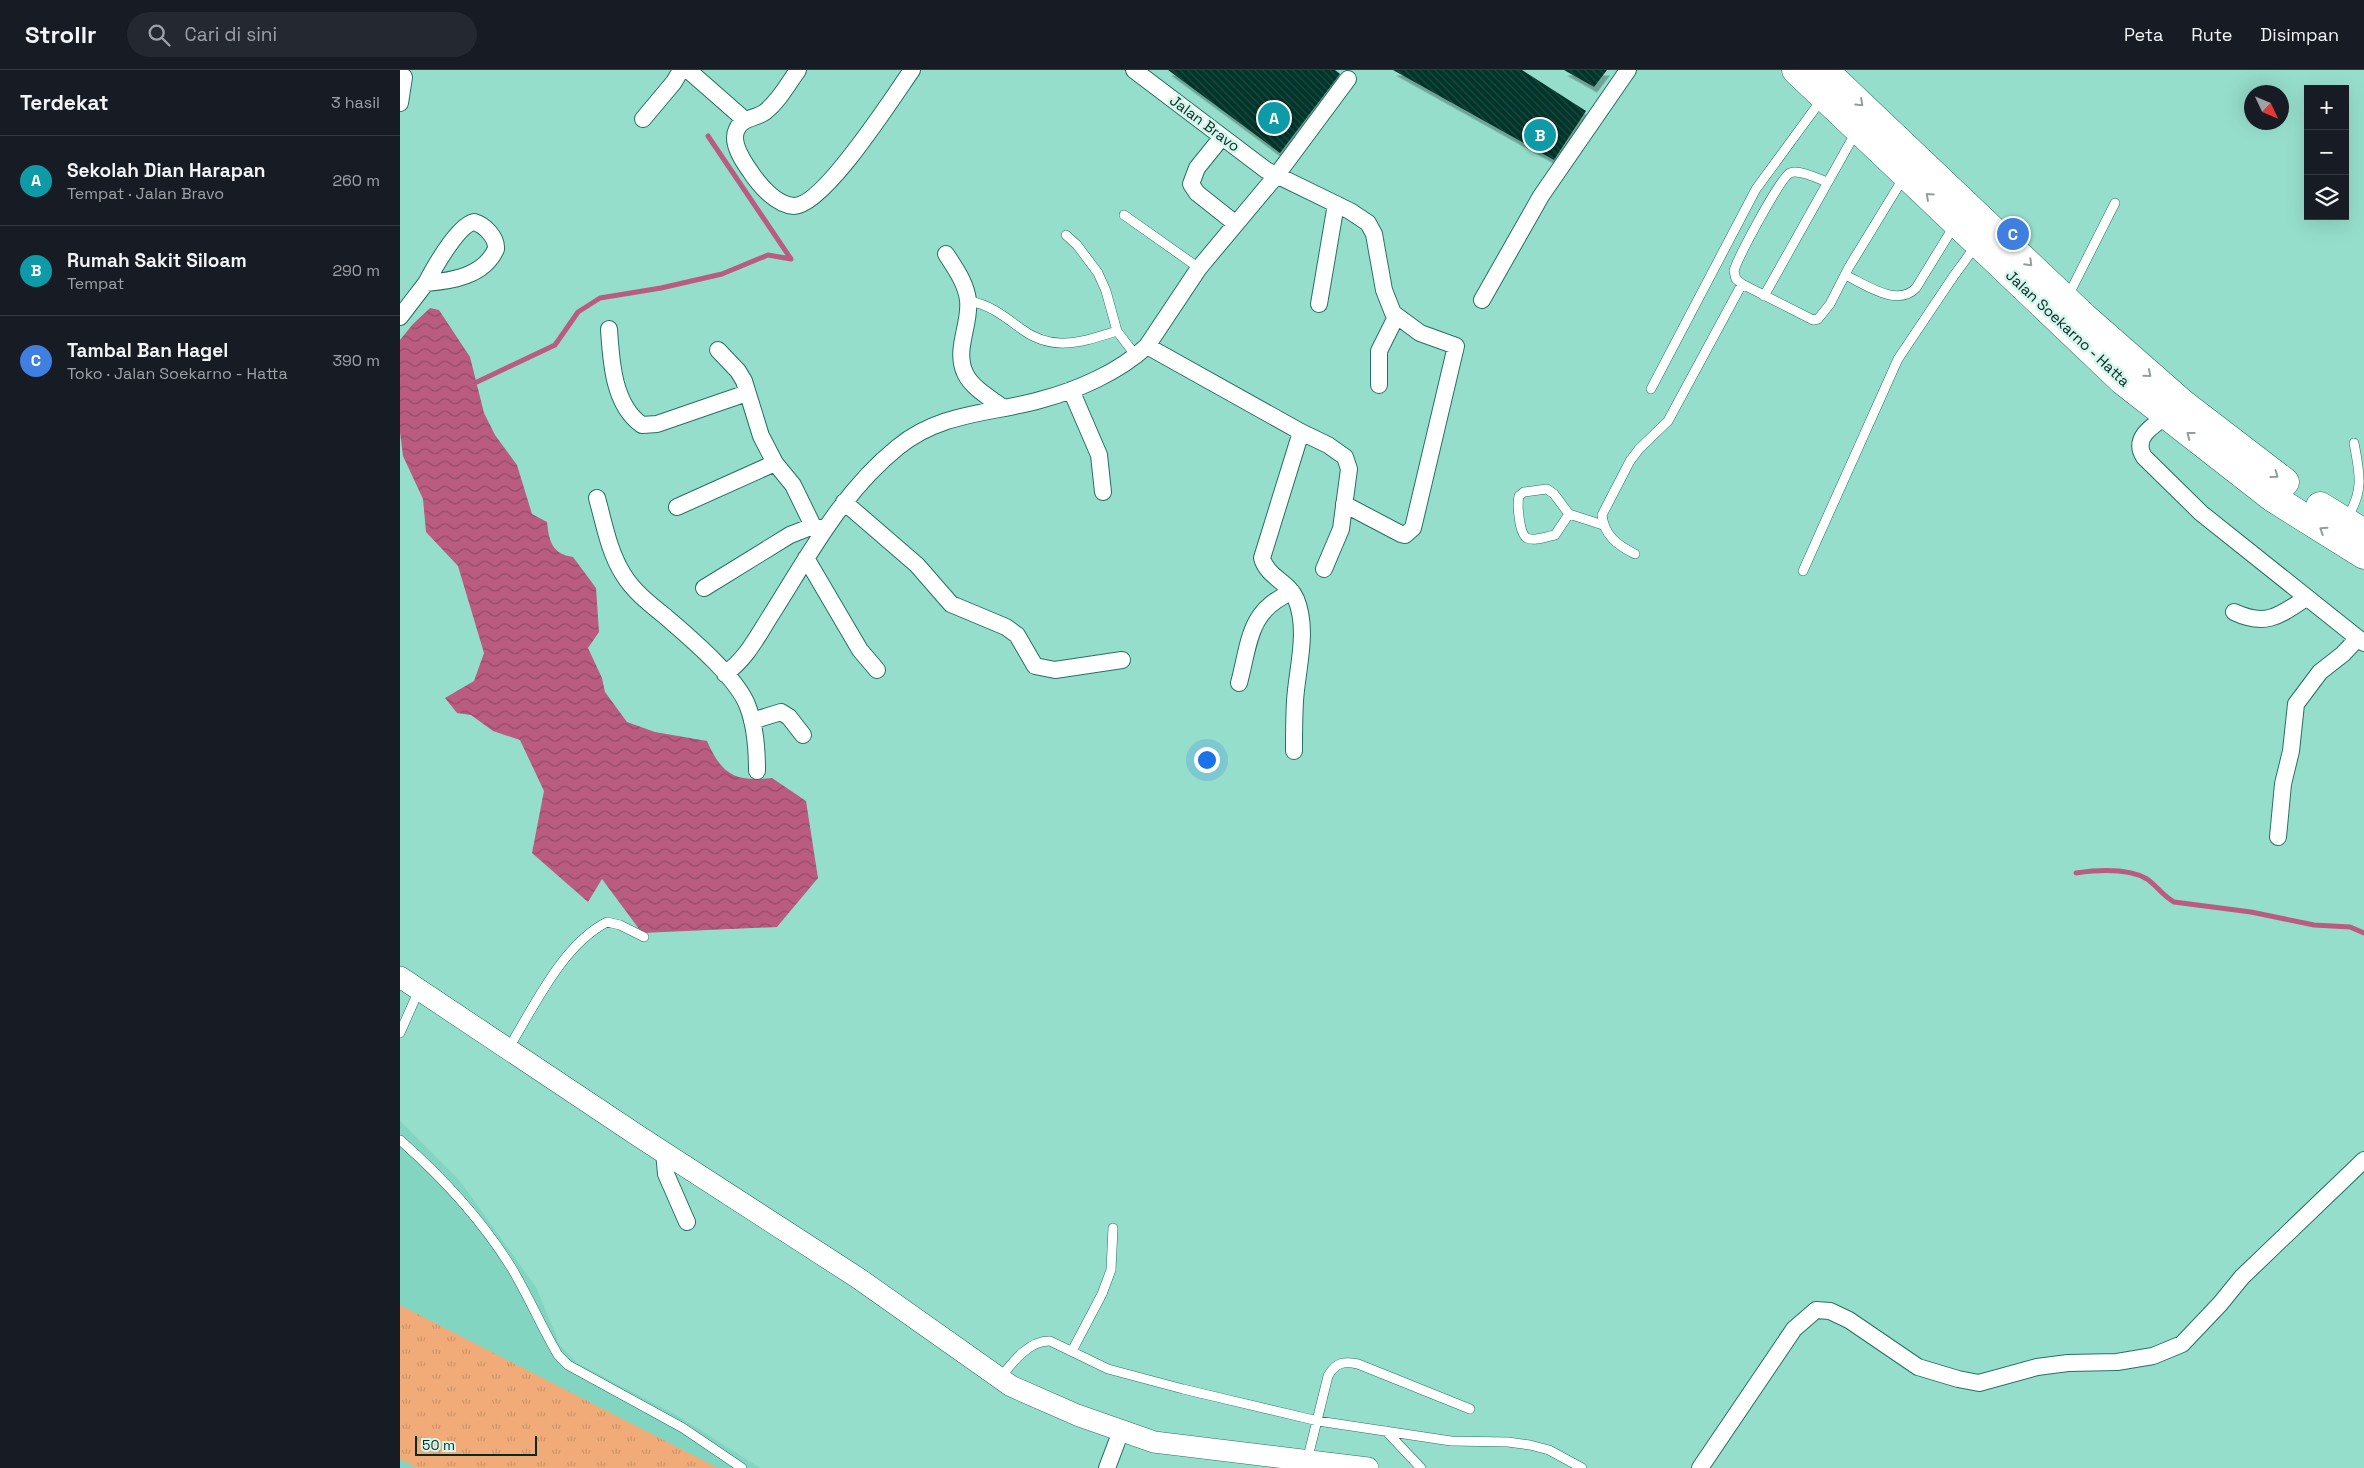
<!DOCTYPE html>
<html lang="id">
<head>
<meta charset="utf-8">
<style>
  body { margin:0; font-family:"Space Grotesk",sans-serif; background:#242831; color:#f1f3f6 }
  .controls { position:absolute; right:15px; top:15px; display:grid; overflow:hidden; border-radius:0px; box-shadow:0 5px 20px #0002 }
  .controls button { width:45px; height:45px; display:grid; place-items:center; padding:0; border:0; border-bottom:1px solid #363941; background:#171b24; color:#f1f3f6; font:25px sans-serif }
  .compass { position:absolute; left:1844px; top:15px; width:45px; height:45px; border-radius:50%; background:#171b24; box-shadow:0 5px 20px #0002; rotate:134deg }
  .scale { position:absolute; left:15px; bottom:12px; width:122px; box-sizing:border-box; padding-left:5px; border:2px solid #0a2922; border-top:0; font-size:14px; line-height:18px; white-space:nowrap; color:#0a2922; -webkit-text-stroke:4px #d4f7ed; paint-order:stroke }
  .you { position:absolute; left:806px; top:689px; width:18px; height:18px; margin:-12px; border:4px solid #fff; border-radius:50%; background:#1a73e8; box-shadow:0 0 0 8px #1a73e833 }
  .badge { display:grid; place-items:center; width:32px; height:32px; border-radius:50%; background:#c03875; color:#fff; font-size:16px; font-weight:700 }
  .pin { position:absolute; translate:-50% -50%; border:2px solid #fff; box-shadow:0 1px 5px #0006 }
  .list { margin:0; padding:0; list-style:none }
  h2 { display:flex; justify-content:space-between; align-items:center; height:65px; margin:0; padding:0 20px; font-size:21px }
  h2 small { font-size:16px; font-weight:400; color:#9ea1a6 }
  .list li { display:grid; grid-template-columns:32px 1fr auto; gap:15px; align-items:center; box-sizing:border-box; height:90px; padding:0 20px; border-top:1px solid #363941 }
  .list b { display:block; font-size:19px; white-space:nowrap }
  .list p { margin:0; font-size:16px; white-space:nowrap; color:#9ea1a6 }
  .list em { font-size:16px; font-style:normal; color:#9ea1a6 }
  .icon { flex:none; width:28px; height:28px; fill:none; stroke:currentColor; stroke-width:2; stroke-linecap:round; stroke-linejoin:round }
  .map { position:relative; flex:none; width:1964px; height:1398px; overflow:hidden }
  header { display:flex; align-items:center; gap:30px; box-sizing:border-box; height:70px; padding:0 25px; background:#171b24; border-bottom:1px solid #363941 }
  header strong { font-size:24px }
  nav { display:flex; gap:28px; margin-inline-start:auto; font-size:18px }
  .search { width:350px; height:45px; background:#242831; display:flex; align-items:center; gap:12px; box-sizing:border-box; padding:0 18px; border-radius:28px; color:#9ea1a6; font-size:19px }
  main { display:flex }
  aside { flex:1; background:#171b24 }
  .map>svg:first-child { display:block }
  .built { fill:#82d5c1 }
  .grass { fill:url(#grass-tufts) }
  .water { fill:url(#water-waves) }
  .lines { fill:none; stroke-linecap:round; stroke-linejoin:round }
  .stream { stroke:#ba5b80; stroke-width:5 }
  .building { fill:url(#building-back-hatch); filter:url(#shadow) }
  .service-casing { stroke:#267161; stroke-width:10 }
  .minor-casing { stroke:#267161; stroke-width:18 }
  .tertiary-casing { stroke:#267161; stroke-width:22 }
  .trunk-casing { stroke:#267161; stroke-width:29 }
  .service { stroke:#fff; stroke-width:9 }
  .minor { stroke:#fff; stroke-width:16 }
  .tertiary { stroke:#fff; stroke-width:21 }
  .trunk { stroke:#fff; stroke-width:28 }
  .oneway { stroke:#919f9c }
  .labels { text-anchor:middle; dominant-baseline:central; stroke-width:5; stroke-linejoin:round; paint-order:stroke }
  .street-label { font-size:15px; fill:#0a2922; stroke:#d4f7ed }
</style>
</head>
<body>
<header>
<strong>Strollr</strong>
<div class="search"><svg class="icon" aria-label="search" viewBox="0 0 24 24"><circle cx="10" cy="10" r="6"/><path d="M15 15l6 6"/></svg>Cari di sini</div>
<nav><a>Peta</a><a>Rute</a><a>Disimpan</a></nav>
</header>
<main>
<aside>
<h2>Terdekat<small>3 hasil</small></h2>
<ul class="list">
<li><span class="badge" style="background:#0f9aa8">A</span><div><b>Sekolah Dian Harapan</b><p>Tempat · Jalan Bravo</p></div><em>260 m</em></li>
<li><span class="badge" style="background:#0f9aa8">B</span><div><b>Rumah Sakit Siloam</b><p>Tempat</p></div><em>290 m</em></li>
<li><span class="badge" style="background:#3f7fe0">C</span><div><b>Tambal Ban Hagel</b><p>Toko · Jalan Soekarno - Hatta</p></div><em>390 m</em></li>
</ul>
</aside>
<div class="map">
<svg width="1964" height="1398" viewBox="0 0 1964 1398">
  <defs>
    <pattern id="grass-tufts" width="24" height="20" patternUnits="userSpaceOnUse" patternTransform="scale(1.25)"><rect width="24" height="20" fill="#f0ab78"/><path d="M3 7l-1-3M5 7V3M7 7l1-3M15 17l-1-3M17 17v-4M19 17l1-3" fill="none" stroke="#cc9368"/></pattern>
    <pattern id="water-waves" width="16" height="10" patternUnits="userSpaceOnUse" patternTransform="scale(1.25)"><rect width="16" height="10" fill="#ba5b80"/><path d="M0 5q4-4 8 0t8 0" fill="none" stroke="#954b68"/></pattern>
    <pattern id="building-back-hatch" width="6" height="6" patternUnits="userSpaceOnUse" patternTransform="scale(1.25)"><rect width="6" height="6" fill="#04342b"/><path d="M-1 5l2 2M0 0l6 6M5-1l2 2" fill="none" stroke="#1f4941"/></pattern>
    <filter id="shadow"><feDropShadow dx="3" dy="5.5" stdDeviation="0" flood-color="#0004"/></filter>
  </defs>
  <rect width="100%" height="100%" fill="#96decc"/>
  <path class="built" d="M0 1051 60 1111 136 1217 160 1275 177 1293 280 1347 360 1398H0Z"/>
  <path class="grass" d="M0 1235 318 1398H17L0 1389Z"/>
  <path class="water" d="M30 238 39 240 70 287 84 343 95 365 117 395 132 444 147 452C149 471 152 484 173 487L196 518 199 562 188 578 202 608 205 622 227 652 255 662 307 671C322 705 335 712 372 708L406 731 418 808 377 857 242 863 202 809 188 832 132 783 144 721 120 670 93 661 71 645 57 643 45 628 74 611 84 583 58 496 26 462 23 429 3 386 0 362V270L13 254Z"/>
  <g class="lines">
    <path class="stream" d="M77 312 155 275 178 242 200 228 261 218 322 204 368 185 391 189 308 66
      M1676 803C1697 800 1728 798 1747 809 1757 816 1763 826 1774 832L1851 842 1914 855 1950 857 1964 863"/>
  </g>
  <path class="building" d="M768 0H935L940 4 880 83Z
    M993 0H1122L1186 41 1154 90Z
    M1164 0H1207L1194 17Z"/>
  <g class="lines">
    <g class="service-casing">
      <path id="service" d="M1427 112C1419 109 1399 99 1390 103 1380 108 1337 189 1334 201L1336 209 1342 214 1413 250 1418 249 1430 234 1449 197 1504 107
        M724 145 799 198
        M666 165 677 175 698 203 706 221 717 261 736 286
        M1445 205C1465 214 1497 238 1516 218L1554 156
        M1364 226 1456 62
        M1668 226 1715 133
        M568 231C589 234 604 246 620 258 653 283 682 272 717 261
        M1251 319 1356 119 1422 29
        M1169 444 1155 465C1148 466 1134 472 1127 468 1119 464 1117 434 1119 426L1124 422 1147 419 1154 424 1169 444 1203 455
        M1947 448C1964 421 1960 404 1954 373
        M1235 484C1217 475 1204 465 1202 445L1230 391 1239 379 1268 351 1342 214
        M1403 501 1498 289 1553 207 1577 174
        M0 963 19 920
        M108 979C134 937 162 875 207 852L220 855 244 867
        M0 1070C42 1107 81 1149 111 1197 128 1225 141 1256 158 1285L168 1295 283 1358 342 1398
        M672 1281 702 1224 711 1200 713 1158
        M600 1308C612 1293 629 1270 650 1271L708 1299 783 1319 918 1351 1051 1371 1108 1372 1130 1375 1149 1380 1182 1398
        M986 1361 1021 1398
        M907 1391 928 1306C936 1292 944 1291 958 1294L1070 1339"/>
    </g>
    <g class="minor-casing">
      <path id="minor" d="M288 0 345 50
        M398 0C388 14 379 31 365 42 355 49 343 47 337 59 330 72 343 91 350 101 359 115 376 135 394 136 424 136 493 27 512 0
        M734 0 866 100 950 141 968 153 974 164 984 220 993 243 1020 263 1056 276 1013 458 1005 465 1001 464 944 434
        M0 33 4 7
        M243 49 274 12 281 0
        M822 67 797 98 791 114 797 123 836 154
        M74 152C85 155 97 168 96 179 84 206 52 211 26 213 34 198 58 155 74 152Z
        M546 184C555 198 566 213 568 230 571 254 554 279 565 303 571 317 590 328 602 337
        M1082 230 1141 126 1228 0
        M919 234 936 134
        M0 247 26 213
        M209 259C211 290 213 335 242 355L257 354 347 323
        M747 276 901 362 928 375 945 387 949 399 941 459 924 499
        M318 280 338 301 344 311 361 366 375 393 393 415 413 456
        M979 315V281L996 247
        M671 320 699 385 703 422
        M1767 346C1752 356 1732 368 1744 387L1801 443 1964 573
        M197 428C204 453 209 482 223 504 233 521 251 535 266 547 289 567 338 608 348 637 356 658 357 680 357 701
        M444 432 517 495 551 534 606 557 617 565 635 596 655 600 722 590
        M277 437 375 393
        M406 488 460 580 477 600
        M304 518 390 465 413 456 423 459
        M1834 542C1866 557 1879 546 1906 528
        M325 604C347 588 357 567 371 545 409 485 442 422 498 377 541 342 590 344 640 330 678 320 719 302 747 276L799 198 876 106 948 9
        M839 613C850 572 848 540 892 522
        M352 651 381 642 389 647 403 665
        M894 681C894 664 894 648 895 631 897 598 909 561 896 529 889 512 867 507 862 488L901 362
        M1878 767 1883 714 1891 681 1896 634 1920 602 1943 584 1958 568
        M264 1082 266 1104 287 1152
        M707 1398 721 1361
        M1300 1398 1394 1259 1416 1240 1430 1241 1449 1250 1518 1297 1558 1309 1579 1313 1637 1297 1668 1293 1717 1292 1753 1286 1782 1274 1820 1234 1842 1207 1964 1090"/>
    </g>
    <g class="tertiary-casing">
      <path id="tertiary" d="M0 907 240 1067 458 1208 611 1316 677 1345 754 1372 968 1398"/>
    </g>
    <g class="trunk-casing">
      <path id="trunk" d="M1396 0 1723 311 1873 428 1964 485
        M1424 0 1684 247 1782 333 1885 412
        M1920 436 1964 463"/>
    </g>
    <use href="#service" class="service"/>
    <use href="#minor" class="minor"/>
    <use href="#tertiary" class="tertiary"/>
    <use href="#trunk" class="trunk"/>
  </g>
  <defs><path id="oneway-chevron" d="M-2-3.5L2.5 0L-2 3.5" fill="none" stroke-width="1.6" stroke-linecap="round" stroke-linejoin="round" transform="scale(1.25)"/></defs>
  <g class="oneway">
    <use href="#oneway-chevron" transform="translate(1460 33) rotate(43)"/>
    <use href="#oneway-chevron" transform="translate(1529 126) rotate(-138)"/>
    <use href="#oneway-chevron" transform="translate(1629 193) rotate(45)"/>
    <use href="#oneway-chevron" transform="translate(1748 304) rotate(41)"/>
    <use href="#oneway-chevron" transform="translate(1790 365) rotate(-142)"/>
    <use href="#oneway-chevron" transform="translate(1875 405) rotate(36)"/>
    <use href="#oneway-chevron" transform="translate(1923 460) rotate(-147)"/>
  </g>
  <g class="labels">
    <g class="street-label">
      <text transform="translate(805 53) rotate(37)">Jalan Bravo</text>
      <text transform="translate(1668 258) rotate(43)">Jalan Soekarno - Hatta</text>
    </g>
  </g>
</svg>
<div class="controls">
<button>+</button>
<button>−</button>
<button><svg class="icon" aria-label="layers" viewBox="0 0 24 24"><path d="M12 4l9 5-9 5-9-5zM3 14l9 5 9-5"/></svg></button>
</div>
<svg class="compass" viewBox="-18 -18 36 36"><path d="M0-13l5 13h-10z" fill="#e53935"/><path d="M0 13l5-13h-10z" fill="#9ea1a6"/></svg>
<div class="scale">50 m</div>
<div class="you"></div>
<div class="pin badge" style="left:874px;top:48px;background:#0f9aa8">A</div>
<div class="pin badge" style="left:1140px;top:65px;background:#0f9aa8">B</div>
<div class="pin badge" style="left:1613px;top:164px;background:#3f7fe0">C</div>
</div>
</main>
</body>
</html>
